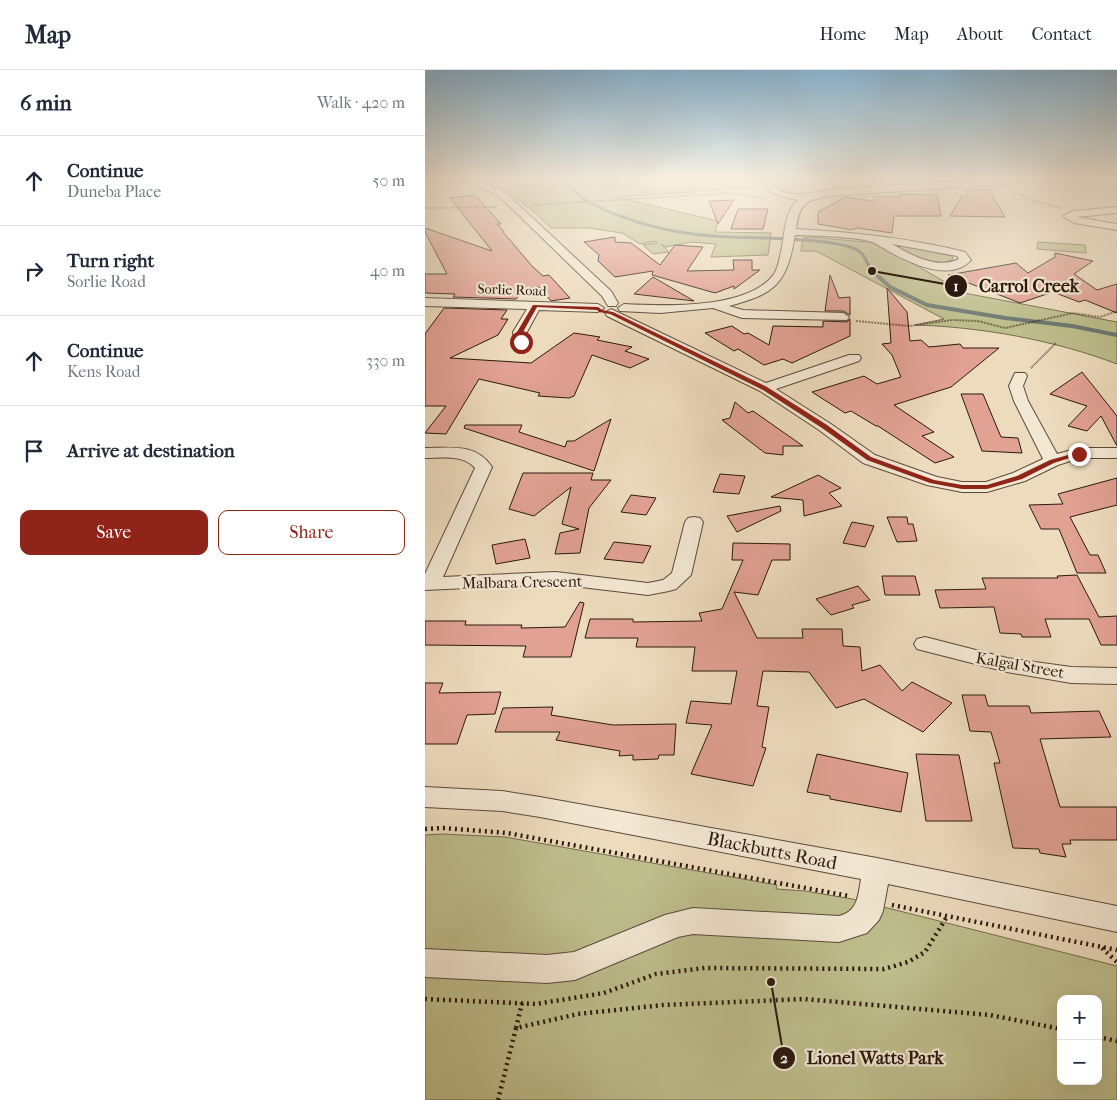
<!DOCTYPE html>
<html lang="en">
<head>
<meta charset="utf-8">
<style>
  body { margin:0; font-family:"IM FELL French Canon",serif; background:#f6f6f7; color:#1f2937 }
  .controls { position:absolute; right:15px; bottom:15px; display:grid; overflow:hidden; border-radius:10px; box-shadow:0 5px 20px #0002 }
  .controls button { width:45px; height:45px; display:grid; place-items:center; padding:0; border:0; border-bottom:1px solid #e0e1e3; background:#fff; color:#1f2937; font:25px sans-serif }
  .stop { position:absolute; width:15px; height:15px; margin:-11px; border:4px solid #8f2418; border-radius:50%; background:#fff }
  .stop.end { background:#8f2418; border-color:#fff; box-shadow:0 1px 5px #0008 }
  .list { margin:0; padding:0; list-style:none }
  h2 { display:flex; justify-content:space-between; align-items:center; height:65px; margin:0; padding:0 20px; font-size:21px }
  h2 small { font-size:16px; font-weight:400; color:#747a83 }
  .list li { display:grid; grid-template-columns:32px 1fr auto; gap:15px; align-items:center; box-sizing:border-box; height:90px; padding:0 20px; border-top:1px solid #e0e1e3 }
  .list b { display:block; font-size:19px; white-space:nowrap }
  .list p { margin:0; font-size:16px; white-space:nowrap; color:#747a83 }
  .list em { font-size:16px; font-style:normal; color:#747a83 }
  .actions { display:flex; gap:10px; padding:15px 20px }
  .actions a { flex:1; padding:11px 0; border:1px solid #8f2418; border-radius:10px; text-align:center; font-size:18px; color:#8f2418 }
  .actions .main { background:#8f2418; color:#fff }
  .icon { flex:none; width:28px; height:28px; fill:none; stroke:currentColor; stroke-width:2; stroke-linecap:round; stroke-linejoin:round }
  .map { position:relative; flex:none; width:692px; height:1030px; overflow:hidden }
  header { display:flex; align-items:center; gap:30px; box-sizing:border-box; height:70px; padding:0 25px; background:#fff; border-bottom:1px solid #e0e1e3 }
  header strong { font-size:24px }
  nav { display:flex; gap:28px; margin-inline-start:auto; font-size:18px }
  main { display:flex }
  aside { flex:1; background:#fff }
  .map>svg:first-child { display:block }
  .green { fill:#bebe8d; stroke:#746b4e; fill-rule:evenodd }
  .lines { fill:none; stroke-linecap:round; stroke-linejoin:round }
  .stream-far1 { stroke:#6e7973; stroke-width:3 }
  .stream { stroke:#6e7973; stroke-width:4 }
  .building { fill:#e1a193; stroke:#2b180e }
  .minor-casing { stroke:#5c493a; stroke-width:2 }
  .path-far1 { stroke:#2b180e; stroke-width:2; stroke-dasharray:0.5 1; stroke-linecap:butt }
  .path { stroke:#2b180e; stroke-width:4.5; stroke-dasharray:2 4; stroke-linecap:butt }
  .minor { fill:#f3e8d4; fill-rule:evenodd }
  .route { fill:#8f2418 }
  .labels { text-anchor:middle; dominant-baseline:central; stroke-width:4.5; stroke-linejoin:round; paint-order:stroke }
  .far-street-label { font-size:14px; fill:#2b180e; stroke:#f3e8d4 }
  .street-label { font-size:16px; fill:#2b180e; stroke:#f3e8d4 }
  .near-street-label { font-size:19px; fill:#2b180e; stroke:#f3e8d4 }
  .leader { fill:none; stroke:#2b180e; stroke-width:2 }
  .callout-dot { fill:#2b180e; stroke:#f3e8d4; stroke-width:2 }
  .mark-label { font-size:15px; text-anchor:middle; font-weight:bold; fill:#fff }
  .callout-label { font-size:18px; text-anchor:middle; font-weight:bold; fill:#2b180e; stroke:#f3e8d4; stroke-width:4.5; stroke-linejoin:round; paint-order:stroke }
</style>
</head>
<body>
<header>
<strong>Map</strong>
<nav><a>Home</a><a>Map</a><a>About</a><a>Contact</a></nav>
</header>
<main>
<aside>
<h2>6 min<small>Walk · 420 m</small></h2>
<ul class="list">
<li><svg class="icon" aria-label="ahead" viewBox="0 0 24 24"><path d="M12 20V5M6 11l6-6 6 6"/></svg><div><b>Continue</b><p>Duneba Place</p></div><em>50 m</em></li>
<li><svg class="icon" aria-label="right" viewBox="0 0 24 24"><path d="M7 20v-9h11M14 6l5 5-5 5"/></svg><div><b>Turn right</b><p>Sorlie Road</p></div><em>40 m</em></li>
<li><svg class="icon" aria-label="ahead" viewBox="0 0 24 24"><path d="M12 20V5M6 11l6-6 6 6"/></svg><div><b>Continue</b><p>Kens Road</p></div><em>330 m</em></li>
<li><svg class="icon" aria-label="arrive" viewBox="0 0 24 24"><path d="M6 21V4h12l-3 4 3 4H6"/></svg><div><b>Arrive at destination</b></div></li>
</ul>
<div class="actions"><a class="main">Save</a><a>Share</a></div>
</aside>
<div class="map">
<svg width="692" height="1030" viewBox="0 0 692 1030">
  <rect width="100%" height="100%" fill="#eddbbd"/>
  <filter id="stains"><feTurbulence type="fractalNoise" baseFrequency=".004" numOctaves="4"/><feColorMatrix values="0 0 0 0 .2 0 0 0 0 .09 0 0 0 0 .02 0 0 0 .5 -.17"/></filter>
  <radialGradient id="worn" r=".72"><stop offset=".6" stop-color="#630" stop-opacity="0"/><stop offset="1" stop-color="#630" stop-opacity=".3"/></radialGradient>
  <path class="green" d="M98 108H329L327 118 191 127 293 151 290 162 346 163 343 185 286 187 291 174 266 172 241 177 236 174 244 182 228 184 218 175 232 173 230 171 215 174 197 163 164 158H126L108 141 78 118 104 114Z
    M384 167 453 173 539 223 692 252V294C629 270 557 257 490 255L519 249 391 181H376L378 168Z
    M613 172 660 175 661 183 612 179Z
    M466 173 527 186 528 189C506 201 485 184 466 173Z
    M17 764 80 767 352 815 351 819 380 821 427 829 692 896V1030H0V765ZM636 929H673V1011H636Z"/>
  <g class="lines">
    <path class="stream-far1" d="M134 108 162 131
      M167 134C206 153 245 163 288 166 319 169 414 166 435 182 441 186 442 195 447 201 449 204 453 206 455 209"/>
    <path class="stream" d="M454 207 465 217 502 235 580 248 647 256 692 265"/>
  </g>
  <path class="building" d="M541 120H564L580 147 525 146 537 126H543Z
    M474 124 512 125 516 146H469L467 163 432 158 427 160 393 154V142L421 127 448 131 449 126 476 127Z
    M50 125 76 154H72L79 162H78L107 196 118 206 124 205 145 228 126 231 114 217 99 219 91 229 28 227 30 224 0 223V204H22L0 162V158L67 181 25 128Z
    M309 130 293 154 284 131Z
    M313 139H343L338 159H306Z
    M190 167V172L206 173 235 195 250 175 278 177 262 201 309 200 308 190H327V200H335L309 219V216L290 223 227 205 228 201 190 207 173 191 174 185 159 172Z
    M630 183 668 191 649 204 672 220 692 214V243L660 230 654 232 628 222 595 233 523 205 591 193 603 203 630 187Z
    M405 205 414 228 425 227V245L418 241H400Z
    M228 207 269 231 209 224Z
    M462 218 482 242 485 271 496 270 504 277 535 274 538 278H574L526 317 469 335 509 362 497 366 529 387 510 393 453 356H451L426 341 420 343 387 322 439 306 452 314 476 307 467 285 457 274 466 273Z
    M19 238 82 240 76 249H83L73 265 25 288 106 293 149 263 175 267 172 270 207 277 200 281 224 289 205 298 167 285 149 326 144 328 113 326 115 323 54 309 21 364 0 363 21 336H0V264Z
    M425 249V266L367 293 358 289 339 295 313 279 309 281 280 263 307 256 319 264 323 263 344 275 348 256 398 257V251L422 252Z
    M657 302 692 346V376L676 346 662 361 643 356 662 336 625 324Z
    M536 324H558L576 367 593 368 597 383 557 381Z
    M310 332 323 343 328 341 378 376H358V385L340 383 297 350 305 348Z
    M186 349 169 401 39 358 40 355H97L94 362 140 377 142 371H149Z
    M98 403H168L166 410H186L164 438 155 483 130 484 135 463 154 459 137 454 146 417 109 446 84 439Z
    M295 404 320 406 314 424 288 422Z
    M393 405 416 418 404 423 417 436 379 446 378 430 346 427Z
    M692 408V435L645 447 665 485H673L681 503H652L634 459H616L604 435 638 434 633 424Z
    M206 425 231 428 221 445 196 442Z
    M355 436 356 441 312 462 302 446Z
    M462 447H482L483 454H488L492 471 472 472Z
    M427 452 449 456 440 477 418 473Z
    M100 469 105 488 71 494 67 475Z
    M189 472 226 476 218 493 179 489Z
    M308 473 365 474V490H347L333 525 309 522 332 568H378L377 559H417L418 576 435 577 437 601 455 595 477 621 487 612 527 633 498 662 439 629 411 638 384 602 338 601 332 636 344 637 337 677 341 678 328 716 266 704 287 655 261 653 266 631 306 634 312 601H267L270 577H211L213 568H160L165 549H208V552L277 551 274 543 297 539 318 490H307Z
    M652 505 674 547 692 546V575H676L664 549H620L626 567H597L596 564 575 563 569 537 515 538 510 520 561 519 557 508H633L632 506Z
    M457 506H490L495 525H460Z
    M433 516 445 530 427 535 429 538 406 545 391 529Z
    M155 532 159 533 146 587H98L101 576 0 575V551H41L40 555H97L96 558 140 557Z
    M0 613H18L14 623 76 622 70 644 42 645 32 674H0Z
    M537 625H560L563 636H604L606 643 674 641 686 667 615 669 635 737H692V770H645L646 774H637L641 787 615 783 614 779 588 778 569 693H575L566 662 545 661Z
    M128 637 126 645 188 655 251 654 249 685H234L233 689 208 690V685L194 686 195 681 131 670 135 662H70L78 638Z
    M392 684 483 703 476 742 405 729V726L382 722Z
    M491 684 534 685 547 751H501Z"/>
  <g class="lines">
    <g class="minor-casing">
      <path id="minor" d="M33 108C51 108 70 115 84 126L186 221 193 233 191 236H183L177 226 78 130 69 123Z
        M336 108H344C353 131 385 124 403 120L585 108H631L627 111 403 126C378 131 375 134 371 159 428 162 484 168 540 182L546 190C525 213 485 193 463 181 458 178 452 174 447 172 430 166 389 166 370 165 362 213 351 224 304 236L318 240 418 243 424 247 422 250 317 248 288 238 235 243 195 241 193 238 199 234C238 236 323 240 349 204 352 199 354 192 355 186 360 168 358 143 373 130 357 127 341 125 336 108ZM467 174 532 186 534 189C512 200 486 185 467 174Z
        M692 137V143L652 147 692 154V160L649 153 638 146 648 141Z
        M0 228 173 234 179 238 173 242 114 240 102 262 103 272 96 276 89 272 88 262 102 239 0 236Z
        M186 239 341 313 424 285H434L436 288 434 291 351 319 406 354 450 385 512 407 537 412H561L588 403 618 389 589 331 584 316 590 303H600L602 306 598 316 603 331 632 384 654 378H692V388H655L633 395 600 411 562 422H537L502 415 438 393 394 360 335 321 182 246 180 243Z
        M0 378C26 378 51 373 67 397L18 507 131 502 223 513 238 510 247 503 260 452 263 448 269 447 275 448 278 452 266 505 251 519 244 521 223 525 131 514 0 520V504L50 398C38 384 17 388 0 388Z
        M500 567 582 588 646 597 692 598V614L646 613 582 602 492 579 489 574 492 569Z
        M0 717 77 721 115 727 452 788 692 836V862L463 814 458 841 454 850 442 863 414 872 268 864 253 867 150 910 122 913 0 907V879L122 885 149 882 240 845 268 838 414 846C433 841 433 826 436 809L115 747 77 741 0 737Z"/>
    </g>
    <path class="path-far1" d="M123 108 129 118 126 120 124 134
      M593 123 602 129 636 138
      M108 135 306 123 338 128
      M0 138 72 137
      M431 251 484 256 527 250 553 251 580 258 648 243 675 247 692 241
      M606 298 631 273"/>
    <path class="path" d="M0 759 18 758 82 763 424 826
      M467 835 692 880
      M677 878 692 892
      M0 929 111 934 179 923 231 904 280 898 459 899 483 892 500 882 523 845
      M91 958 97 933
      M673 967 692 971
      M73 1030 91 958 153 944 238 935 379 929 565 945 636 959"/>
    <use href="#minor" class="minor"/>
  </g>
  <linearGradient id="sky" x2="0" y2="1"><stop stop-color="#89b6d4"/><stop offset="0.43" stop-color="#f7efe1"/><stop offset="1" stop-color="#f7efe1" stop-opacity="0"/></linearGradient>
  <rect width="692" height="252" fill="url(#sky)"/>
  <path class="route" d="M108 235 173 237 177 240 188 242 342 317 402 355 446 387 509 410 537 415H562L592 406 625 390 654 382 657 384 629 393 597 409 562 419H537L505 413 442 390 397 358 338 320 185 244 174 242 172 240 112 237 98 262 99 272 94 273 92 262Z"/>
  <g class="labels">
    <g class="far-street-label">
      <text transform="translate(87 220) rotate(2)">Sorlie Road</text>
    </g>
    <g class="street-label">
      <text transform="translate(97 512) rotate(-1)">Malbara Crescent</text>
      <text transform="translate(595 595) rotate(10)">Kalgal Street</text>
    </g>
    <g class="near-street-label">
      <text transform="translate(347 781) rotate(11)">Blackbutts Road</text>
    </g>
  </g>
  <path class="leader" d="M447 201L531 216M346 912L359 988"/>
  <g class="callout-dot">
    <circle cx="447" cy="201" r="5"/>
    <circle cx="346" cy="912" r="5"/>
    <circle cx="531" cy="216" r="12"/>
    <circle cx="359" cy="988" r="12"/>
  </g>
  <g class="mark-label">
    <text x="531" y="221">1</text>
    <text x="359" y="993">2</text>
  </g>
  <g class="callout-label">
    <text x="604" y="222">Carrol Creek</text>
    <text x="450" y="994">Lionel Watts Park</text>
  </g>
  <rect width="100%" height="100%" filter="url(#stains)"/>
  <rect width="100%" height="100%" fill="url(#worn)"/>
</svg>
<div class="controls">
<button>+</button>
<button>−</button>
</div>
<div class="stop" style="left:96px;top:272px"></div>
<div class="stop end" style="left:654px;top:384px"></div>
</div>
</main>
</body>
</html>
